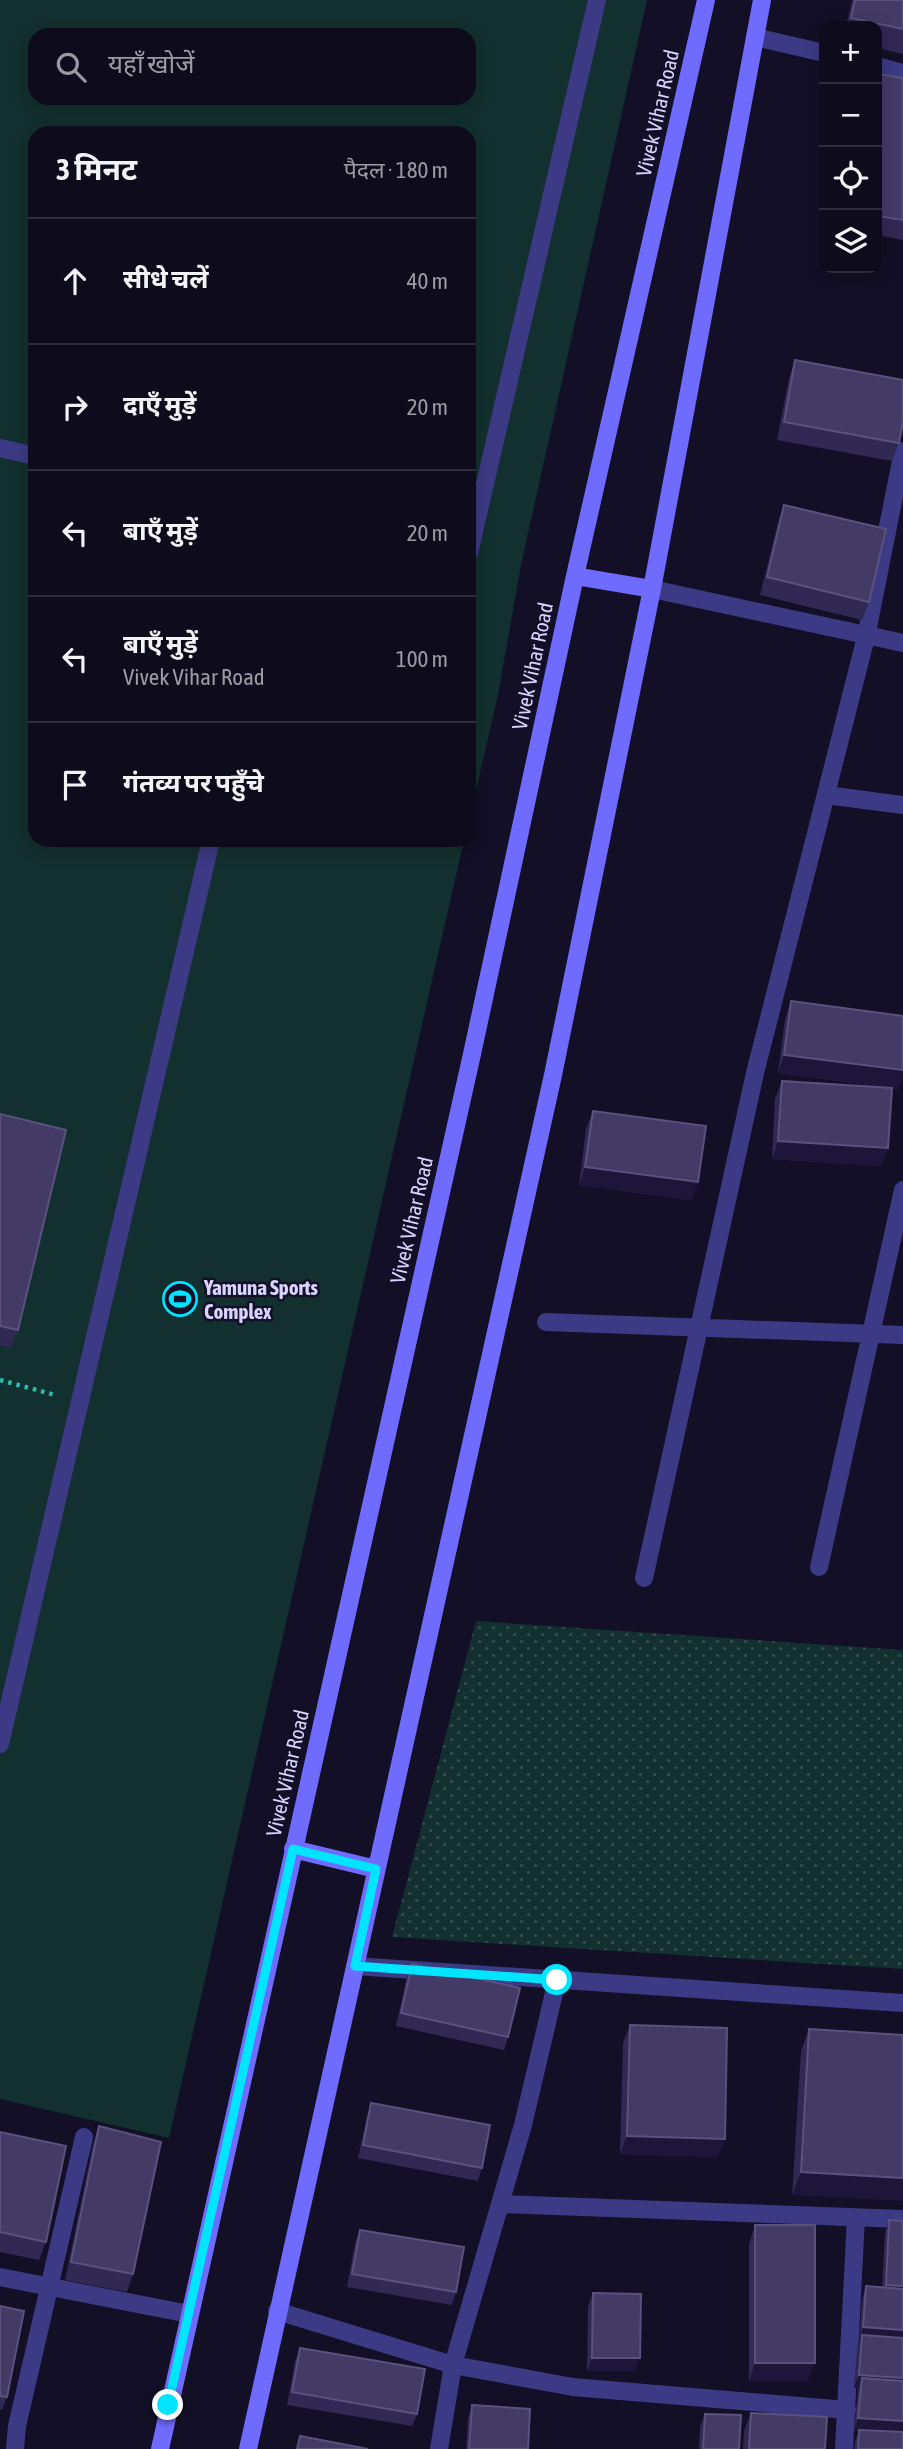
<!DOCTYPE html>
<html lang="hi">
<head>
<meta charset="utf-8">
<style>
  body { margin:0; font-family:"Asap Condensed","Noto Sans Devanagari",sans-serif; background:#1c1929; color:#f1f3f6 }
  .controls { position:absolute; right:21px; top:21px; display:grid; overflow:hidden; border-radius:14px; box-shadow:0 4px 18px #0003 }
  .controls button { width:63px; height:63px; display:grid; place-items:center; padding:0; border:0; border-bottom:2px solid #2e2b3b; background:#0e0b1c; color:#f1f3f6; font:35px sans-serif }
  .stop { position:absolute; width:21px; height:21px; margin:-16px; border:5px solid #00e5ff; border-radius:50%; background:#fff }
  .stop.end { background:#00e5ff; border-color:#fff; box-shadow:0 2px 7px #0008 }
  .list { margin:0; padding:0; list-style:none }
  h2 { display:flex; justify-content:space-between; align-items:center; height:91px; margin:0; padding:0 28px; font-size:30px }
  h2 small { font-size:23px; font-weight:400; color:#9b9ba3 }
  .list li { display:grid; grid-template-columns:46px 1fr auto; gap:21px; align-items:center; box-sizing:border-box; height:126px; padding:0 28px; border-top:2px solid #2e2b3b }
  .list b { display:block; font-size:26px; white-space:nowrap }
  .list p { margin:0; font-size:23px; white-space:nowrap; color:#9b9ba3 }
  .list em { font-size:23px; font-style:normal; color:#9b9ba3 }
  .icon { flex:none; width:38px; height:38px; fill:none; stroke:currentColor; stroke-width:2; stroke-linecap:round; stroke-linejoin:round }
  .map { position:relative; flex:none; width:903px; height:2449px; overflow:hidden }
  .search { position:absolute; background:#0e0b1c; box-shadow:0 4px 18px #0003; left:28px; top:28px; width:448px; height:77px; display:flex; align-items:center; gap:18px; box-sizing:border-box; padding:0 24px; border-radius:21px; color:#9b9ba3; font-size:26px }
  .panel { position:absolute; background:#0e0b1c; box-shadow:0 4px 18px #0003; left:28px; top:126px; width:448px; height:721px; border-radius:21px }
  .map>svg:first-child { display:block }
  .grass { fill:url(#grass-dots) }
  .garden { fill:#12302f; fill-rule:evenodd }
  .lines { fill:none; stroke-linecap:round; stroke-linejoin:round }
  .path { stroke:#2fb8b0; stroke-width:4.5; stroke-dasharray:3.5 5; stroke-linecap:butt }
  .lane { stroke:#3d3a85; stroke-width:18 }
  .street { stroke:#3d3a85; stroke-width:18 }
  .secondary { stroke:#6f6bff; stroke-width:18 }
  .wall { fill:#312854 }
  .shaded-wall { fill:#1d163a }
  .building { fill:#433a66; stroke:#5a527e; stroke-width:2 }
  .route { stroke:#00e5ff; stroke-width:9 }
  .labels { text-anchor:middle; dominant-baseline:central; stroke-width:5; stroke-linejoin:round; paint-order:stroke }
  .street-label { font-size:21px; fill:#d9d4ff; stroke:#130f26 }
  .poi-label { font-size:21px; font-weight:bold; fill:#d9d4ff; stroke:#130f26; text-anchor:start }
</style>
</head>
<body>
<div class="map">
<svg width="903" height="2449" viewBox="0 0 903 2449">
  <defs>
    <pattern id="grass-dots" width="8" height="8" patternUnits="userSpaceOnUse" patternTransform="scale(1.75)"><rect width="8" height="8" fill="#12302f"/><path d="M2 2h.1M6 6h.1" fill="none" stroke="#344d4e" stroke-width="1.8" stroke-linecap="round"/></pattern>
  </defs>
  <rect width="100%" height="100%" fill="#130f26"/>
  <path class="grass" d="M476 1621 903 1650V1969L392 1937Z"/>
  <path class="garden" d="M0 0H647L521 565 498 695 469 820V133H35V840H464L169 2138 0 2099ZM35 35H469V98H35Z"/>
  <g class="lines">
    <path class="path" d="M0 1380 55 1395"/>
    <path class="lane" d="M0 448 35 456
      M469 553 597 0
      M0 1744 211 840"/>
    <path class="street" d="M755 37 824 53
      M877 66 903 73
      M652 589 903 643
      M826 795 903 805
      M546 1322 903 1335
      M819 1567 903 1190
      M644 1578 755 1073 866 637 903 451
      M355 1966 903 2003
      M500 2204 903 2219
      M0 2277 189 2314
      M277 2311 453 2365 573 2387 847 2410
      M15 2449 17 2426 84 2137
      M439 2449 453 2365 523 2125 557 1980
      M844 2449 856 2218"/>
    <path class="secondary" d="M575 576 652 589
      M293 1849 376 1869
      M160 2449 472 1054 575 576 706 0
      M248 2449 553 1075 652 589 762 0"/>
  </g>
  <path class="wall" d="M852 0H903V54L877 48V26H846Z
    M877 74 903 78V240L877 235Z
    M795 360 899 443 892 461 777 440 789 378Z
    M784 505 869 602 862 620 760 595 778 523Z
    M791 1001 903 1016V1076L898 1089 778 1073 785 1019Z
    M782 1081 888 1148 881 1166 772 1159 775 1099Z
    M593 1111 698 1182 691 1200 579 1185 586 1129Z
    M0 1114 18 1330 11 1348 0 1345Z
    M412 1964 508 2037 504 2050 396 2026 407 1976Z
    M630 2025 718 2157 620 2154 623 2043Z
    M809 2029 903 2035 792 2195 801 2051Z
    M371 2103 482 2168 478 2181 358 2158 367 2116Z
    M99 2126 133 2274 127 2292 65 2280 93 2144Z
    M0 2132 46 2242 39 2260 0 2252Z
    M889 2220 903 2449H854L855 2442 859 2431H854L858 2388H854L857 2348 860 2340H859L862 2299 866 2286 882 2288 885 2233Z
    M755 2225 808 2381H749V2244Z
    M360 2230 456 2292 452 2305 347 2287 355 2243Z
    M593 2293 635 2371H587L588 2306Z
    M0 2306 7 2397 2 2410 0 2409Z
    M300 2348 417 2414 412 2426 287 2405 295 2361Z
    M472 2405 528 2449H466L468 2418Z
    M751 2413 825 2449H743L744 2431Z
    M705 2414 739 2449H699L700 2426Z"/>
  <path class="shaded-wall" d="M784 1055 903 1070V1076L898 1089 778 1073Z
    M778 1141 888 1148 881 1166 772 1159Z
    M585 1167 698 1182 691 1200 579 1185Z
    M627 2136 725 2139 718 2157 620 2154Z
    M801 2172 903 2178V2201L792 2195Z
    M886 2285 903 2286V2299L881 2298Z
    M863 2327 903 2330V2343L862 2335 860 2340H859Z
    M592 2358H640L635 2371H587Z
    M755 2363H815L808 2381H749Z
    M859 2375 903 2378V2392L862 2378 858 2388H854Z
    M858 2418 903 2421V2435L854 2431Z"/>
  <path class="building" d="M855 0H903V29L851 18Z
    M877 74 903 78V220L877 216Z
    M795 360 903 380V421L899 443 784 422Z
    M784 505 886 529 869 602 767 577Z
    M791 1001 903 1016V1070L784 1055Z
    M782 1081 892 1088 888 1148 778 1141Z
    M593 1111 706 1126 698 1182 585 1167Z
    M0 1114 66 1130 18 1330 0 1326Z
    M412 1964 520 1988 508 2037 401 2013Z
    M630 2025 727 2028 725 2139 627 2136Z
    M809 2029 903 2035V2178L801 2172Z
    M371 2103 490 2125 482 2168 363 2145Z
    M99 2126 161 2142 133 2274 71 2262Z
    M0 2132 66 2146 46 2242 0 2232Z
    M889 2220 903 2221V2286L886 2285Z
    M755 2225H815V2363H755Z
    M360 2230 464 2247 456 2292 352 2274Z
    M866 2286 903 2289V2330L863 2327Z
    M593 2293 641 2294 640 2358H592Z
    M0 2306 24 2311 7 2397 0 2396Z
    M862 2335 903 2338V2378L859 2375Z
    M300 2348 425 2369 417 2414 292 2392Z
    M862 2378 903 2381V2421L858 2418Z
    M472 2405 530 2409 528 2449H469Z
    M751 2413 827 2417 825 2449H749Z
    M705 2414 741 2415 739 2449H703Z
    M859 2430 903 2432V2449H858Z
    M300 2436 368 2449H297Z"/>
  <g class="lines">
    <path class="route" d="M168 2405 293 1849 376 1869 355 1966 557 1980"/>
  </g>
  <defs>
    <g id="stadium-ring" transform="scale(1.75)"><circle r="9.5" fill="#130f26" stroke="#00e5ff" stroke-width="1.5"/><path d="M0-5a6.5 5 0 1 0 0 10a6.5 5 0 1 0 0-10ZM-3.5-1.8h7v3.6h-7Z" fill="#00e5ff"/></g>
  </defs>
  <g fill-rule="evenodd">
    <use href="#stadium-ring" x="180" y="1299"/>
  </g>
  <g class="labels">
    <g class="street-label">
      <text transform="translate(657 113) rotate(-77)">Vivek Vihar Road</text>
      <text transform="translate(532 666) rotate(-78)">Vivek Vihar Road</text>
      <text transform="translate(411 1220) rotate(-77)">Vivek Vihar Road</text>
      <text transform="translate(287 1773) rotate(-77)">Vivek Vihar Road</text>
    </g>
    <g class="poi-label">
      <text x="204" y="1287">Yamuna Sports<tspan x="204" dy="24">Complex</tspan></text>
    </g>
  </g>
</svg>
<div class="controls">
<button>+</button>
<button>−</button>
<button><svg class="icon" aria-label="locate" viewBox="0 0 24 24"><circle cx="12" cy="12" r="6"/><path d="M12 2v4M12 18v4M2 12h4M18 12h4"/></svg></button>
<button><svg class="icon" aria-label="layers" viewBox="0 0 24 24"><path d="M12 4l9 5-9 5-9-5zM3 14l9 5 9-5"/></svg></button>
</div>
<div class="stop" style="left:557px;top:1980px"></div>
<div class="stop end" style="left:168px;top:2405px"></div>
<div class="search"><svg class="icon" aria-label="search" viewBox="0 0 24 24"><circle cx="10" cy="10" r="6"/><path d="M15 15l6 6"/></svg>यहाँ खोजें</div>
<section class="panel">
<h2>3 मिनट<small>पैदल · 180 m</small></h2>
<ul class="list">
<li><svg class="icon" aria-label="ahead" viewBox="0 0 24 24"><path d="M12 20V5M6 11l6-6 6 6"/></svg><div><b>सीधे चलें</b></div><em>40 m</em></li>
<li><svg class="icon" aria-label="right" viewBox="0 0 24 24"><path d="M7 20v-9h11M14 6l5 5-5 5"/></svg><div><b>दाएँ मुड़ें</b></div><em>20 m</em></li>
<li><svg class="icon" aria-label="left" viewBox="0 0 24 24"><path d="M17 20v-9H6M10 6l-5 5 5 5"/></svg><div><b>बाएँ मुड़ें</b></div><em>20 m</em></li>
<li><svg class="icon" aria-label="left" viewBox="0 0 24 24"><path d="M17 20v-9H6M10 6l-5 5 5 5"/></svg><div><b>बाएँ मुड़ें</b><p>Vivek Vihar Road</p></div><em>100 m</em></li>
<li><svg class="icon" aria-label="arrive" viewBox="0 0 24 24"><path d="M6 21V4h12l-3 4 3 4H6"/></svg><div><b>गंतव्य पर पहुँचे</b></div></li>
</ul>
</section>
</div>
</body>
</html>
